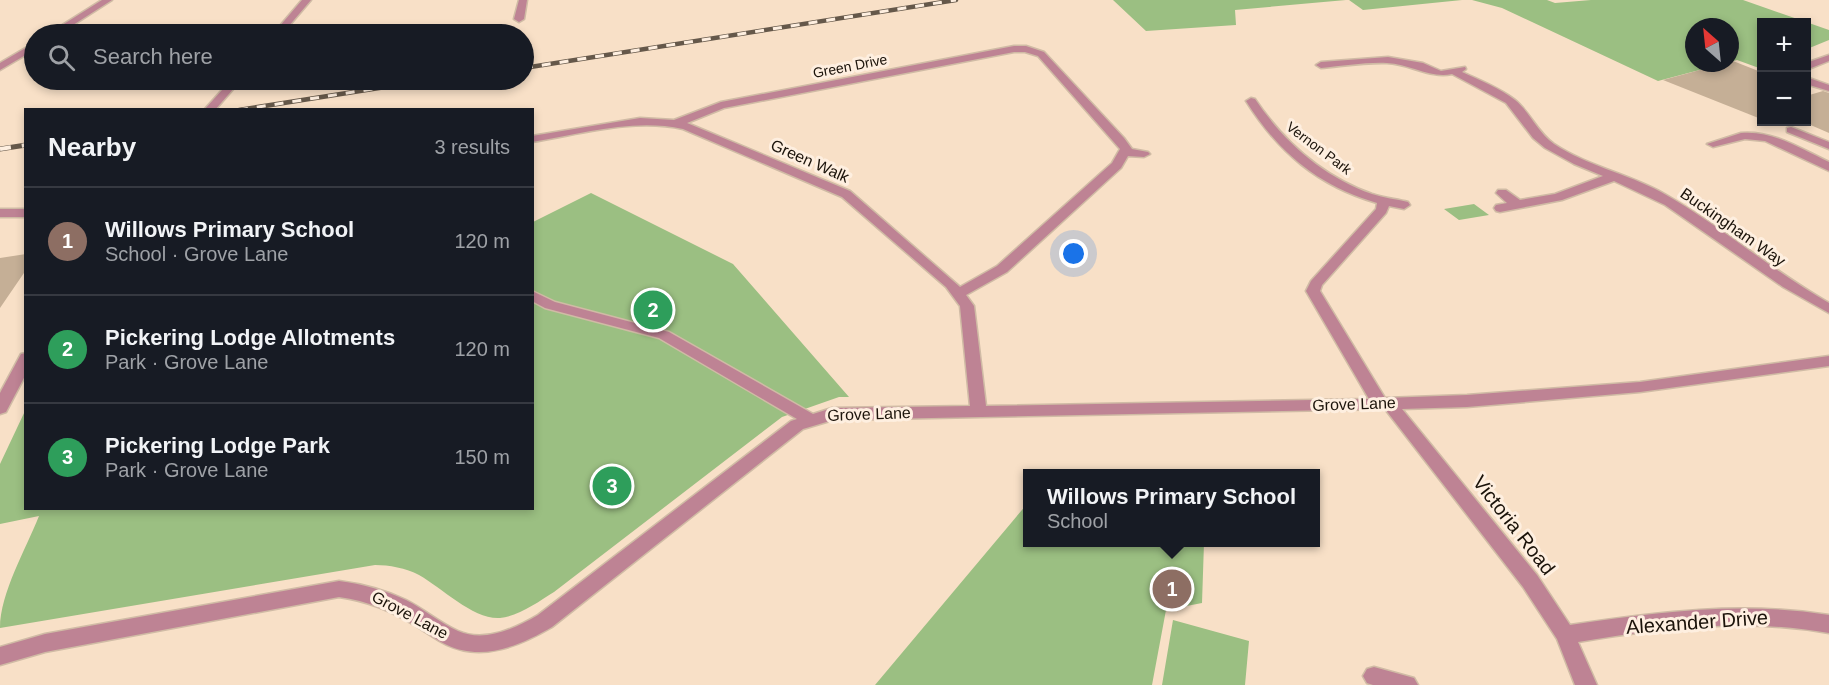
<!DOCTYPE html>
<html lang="en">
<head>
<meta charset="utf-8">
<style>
  body { margin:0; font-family:Arial,sans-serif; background:#20242c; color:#f1f3f6 }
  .controls { position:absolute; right:18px; top:18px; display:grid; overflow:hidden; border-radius:0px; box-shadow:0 3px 9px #0003 }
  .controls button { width:54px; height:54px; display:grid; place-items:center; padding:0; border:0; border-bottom:2px solid #363941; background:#171b24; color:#f1f3f6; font:30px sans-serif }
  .compass { position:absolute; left:1685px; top:18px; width:54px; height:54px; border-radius:50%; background:#171b24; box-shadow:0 3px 9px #0003; rotate:333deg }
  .you { position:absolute; left:1074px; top:254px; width:21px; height:21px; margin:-15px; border:4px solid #fff; border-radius:50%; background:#1a73e8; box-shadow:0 0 0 9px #1a73e833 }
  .badge { display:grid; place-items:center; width:39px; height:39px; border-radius:50%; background:#8c7d23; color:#fff; font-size:20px; font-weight:700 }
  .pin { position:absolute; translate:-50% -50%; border:3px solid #fff; box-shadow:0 2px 6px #0006 }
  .popup { position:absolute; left:1023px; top:469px; width:297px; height:78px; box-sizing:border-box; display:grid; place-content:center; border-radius:0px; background:#171b24; filter:drop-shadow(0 2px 4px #0005); font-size:20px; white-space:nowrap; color:#9ea1a6 }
  .popup b { font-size:22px; color:#f1f3f6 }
  .popup::after { content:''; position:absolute; left:50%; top:100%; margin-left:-12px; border:12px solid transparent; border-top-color:#171b24 }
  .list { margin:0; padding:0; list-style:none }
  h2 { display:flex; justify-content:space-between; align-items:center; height:78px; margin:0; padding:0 24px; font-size:26px }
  h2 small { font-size:20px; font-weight:400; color:#9ea1a6 }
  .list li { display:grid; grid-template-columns:39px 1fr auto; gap:18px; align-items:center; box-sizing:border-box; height:108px; padding:0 24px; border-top:2px solid #363941 }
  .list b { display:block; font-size:22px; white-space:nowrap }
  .list p { margin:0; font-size:20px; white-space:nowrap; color:#9ea1a6 }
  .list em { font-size:20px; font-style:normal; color:#9ea1a6 }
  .icon { flex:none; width:33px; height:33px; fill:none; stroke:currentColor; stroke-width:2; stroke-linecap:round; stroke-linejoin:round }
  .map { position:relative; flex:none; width:1829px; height:685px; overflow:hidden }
  .search { position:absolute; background:#171b24; box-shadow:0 3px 9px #0003; left:24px; top:24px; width:510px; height:66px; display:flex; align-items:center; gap:15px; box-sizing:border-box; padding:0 21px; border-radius:33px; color:#9ea1a6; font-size:22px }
  .panel { position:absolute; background:#171b24; box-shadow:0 3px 9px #0003; left:24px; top:108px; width:510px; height:402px; border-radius:0px }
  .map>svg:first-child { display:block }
  .green { fill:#9bbf82 }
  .building { fill:#c5af96 }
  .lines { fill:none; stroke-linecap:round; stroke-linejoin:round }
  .minor-casing { stroke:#d0bba5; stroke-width:3 }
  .minor { fill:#be8394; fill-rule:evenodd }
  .rail-far1-casing { stroke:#65584a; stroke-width:4.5 }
  .rail-casing { stroke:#65584a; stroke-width:5 }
  .rail-far1 { stroke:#feefe0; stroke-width:3; stroke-dasharray:9; stroke-linecap:butt }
  .rail { stroke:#feefe0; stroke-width:4; stroke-dasharray:11; stroke-linecap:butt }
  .labels { text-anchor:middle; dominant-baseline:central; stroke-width:6; stroke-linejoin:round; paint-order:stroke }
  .far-street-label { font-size:14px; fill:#1b130a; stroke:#feefe0 }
  .street-label { font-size:16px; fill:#1b130a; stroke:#feefe0 }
  .near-street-label { font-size:20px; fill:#1b130a; stroke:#feefe0 }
</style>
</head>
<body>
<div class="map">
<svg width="1829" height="685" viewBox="0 0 1829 685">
  <rect width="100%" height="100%" fill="#f8e0c7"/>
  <path class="green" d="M1113 0H1346L1235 10 1236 25 1146 31Z
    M1349 0H1462L1363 10Z
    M1472 0H1547L1555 3 1591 0H1743L1829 30V40L1807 49 1806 22H1762L1761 67 1759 68 1737 60 1730 62V27H1694V63H1726L1658 81 1502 8Z
    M591 193 733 264 849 397H839L782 417 554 592C538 602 519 616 500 618 474 620 442 588 419 575 406 568 389 565 375 565L0 628C0 593 26 549 39 516L0 524V464L25 411 26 508H532L533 222Z
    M1474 204 1489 215 1459 220 1444 209Z
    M1027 504 1028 542 1204 543 1202 603 1166 610 1152 685H875Z
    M1173 620 1249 641 1245 685H1162Z"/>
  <path class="building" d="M1733 61 1761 72V119L1663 80Z
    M1823 91 1829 93V133L1806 123V96Z
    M26 254V270L0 308V258Z"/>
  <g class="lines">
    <g class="minor-casing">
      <path id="minor" d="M102 0H112L59 34H48Z
        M302 0H311L282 34H273Z
        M519 0H527L524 19 519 22 514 19Z
        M34 43V50L0 70V63Z
        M1014 46H1026L1044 52 1124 138 1132 149 1148 152 1150 154 1144 157 1128 156 1121 168 1007 272 966 295 974 306 986 406 1369 399 1306 291 1311 281 1376 209 1377 203C1318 186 1278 152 1246 101L1251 98 1255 99C1284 142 1322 176 1372 194 1384 198 1396 199 1408 202L1410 205 1404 209 1389 206 1386 213 1322 285 1320 291 1385 398 1467 395 1640 382 1829 356V366L1640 392 1467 407 1402 409 1537 575 1570 625C1656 612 1742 601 1829 615V633C1745 618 1662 628 1578 642L1597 685H1575L1557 639 1523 587 1385 409 833 420 803 429 552 627C521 645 483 662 447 645 436 640 426 632 416 626 391 611 368 601 339 597L45 652 0 665V647L45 634 339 581C362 584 385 590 406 600 424 609 440 623 458 631 485 643 516 628 538 615L791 421 797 419 659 338 545 308 532 301V291L555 302 669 332 813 414 832 408 970 406 960 306 946 287 842 197 683 129C633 118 582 134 532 142V136L640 118 674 120 721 102ZM1014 52H1025L1038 56 1120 149 1112 163 997 266 960 287 850 191 687 123 724 108Z
        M1829 55V61L1806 70V63Z
        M1388 57 1423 63 1441 71 1465 67 1466 69 1462 72C1479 80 1500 88 1515 100 1530 112 1537 132 1554 144 1587 166 1626 173 1661 192 1720 225 1771 270 1829 303V313L1783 287 1665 205 1614 181 1562 200 1500 212 1496 211 1494 208 1496 205 1507 203 1496 193 1498 190H1506L1520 200 1555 194 1603 176 1574 164 1545 148 1533 138 1506 103 1452 74C1431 79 1410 64 1387 63 1366 62 1343 66 1321 68L1316 65 1321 62Z
        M1806 77 1829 85V91L1806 84Z
        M231 80H241L215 110H204Z
        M1791 127 1829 142V149L1787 132V128Z
        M1741 133C1773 130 1801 149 1829 162V171L1765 141 1745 139 1713 147 1707 144Z
        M0 209H26V217H0Z
        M26 353V374L6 412 0 414V393L21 354Z
        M1374 667 1414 678 1418 685H1373L1367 683 1363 676 1367 669Z"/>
    </g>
    <use href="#minor" class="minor"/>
    <g class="rail-far1-casing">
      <path id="rail-far1" d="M524 68 956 0
        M421 84 450 80
        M239 110 430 80"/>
    </g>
    <g class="rail-casing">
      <path id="rail" d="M0 149 26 145"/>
    </g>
    <use href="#rail-far1" class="rail-far1"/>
    <use href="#rail" class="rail"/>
  </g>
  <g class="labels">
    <g class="far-street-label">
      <text transform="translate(850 66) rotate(-11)">Green Drive</text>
      <text transform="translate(1319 148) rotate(37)">Vernon Park</text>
    </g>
    <g class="street-label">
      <text transform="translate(810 161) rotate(24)">Green Walk</text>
      <text transform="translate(1733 227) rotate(35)">Buckingham Way</text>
      <text transform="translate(1354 404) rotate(-2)">Grove Lane</text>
      <text transform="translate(869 414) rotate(-2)">Grove Lane</text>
      <text transform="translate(410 615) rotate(28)">Grove Lane</text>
    </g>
    <g class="near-street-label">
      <text transform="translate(1514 525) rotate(52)">Victoria Road</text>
      <text transform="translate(1697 622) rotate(-4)">Alexander Drive</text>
    </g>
  </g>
</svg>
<div class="controls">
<button>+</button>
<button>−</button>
</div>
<svg class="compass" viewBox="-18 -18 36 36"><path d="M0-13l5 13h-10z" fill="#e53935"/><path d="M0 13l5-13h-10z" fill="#9ea1a6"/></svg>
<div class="you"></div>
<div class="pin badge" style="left:1172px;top:589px;background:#8d6e63">1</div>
<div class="popup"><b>Willows Primary School</b>School</div>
<div class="pin badge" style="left:653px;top:310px;background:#2e9e5b">2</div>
<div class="pin badge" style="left:612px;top:486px;background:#2e9e5b">3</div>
<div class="search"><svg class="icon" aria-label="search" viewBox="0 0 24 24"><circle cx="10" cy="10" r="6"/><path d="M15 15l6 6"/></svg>Search here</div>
<section class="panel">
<h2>Nearby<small>3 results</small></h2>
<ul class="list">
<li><span class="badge" style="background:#8d6e63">1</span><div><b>Willows Primary School</b><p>School · Grove Lane</p></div><em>120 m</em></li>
<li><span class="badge" style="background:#2e9e5b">2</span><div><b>Pickering Lodge Allotments</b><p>Park · Grove Lane</p></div><em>120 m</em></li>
<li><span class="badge" style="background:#2e9e5b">3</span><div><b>Pickering Lodge Park</b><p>Park · Grove Lane</p></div><em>150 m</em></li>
</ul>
</section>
</div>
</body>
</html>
